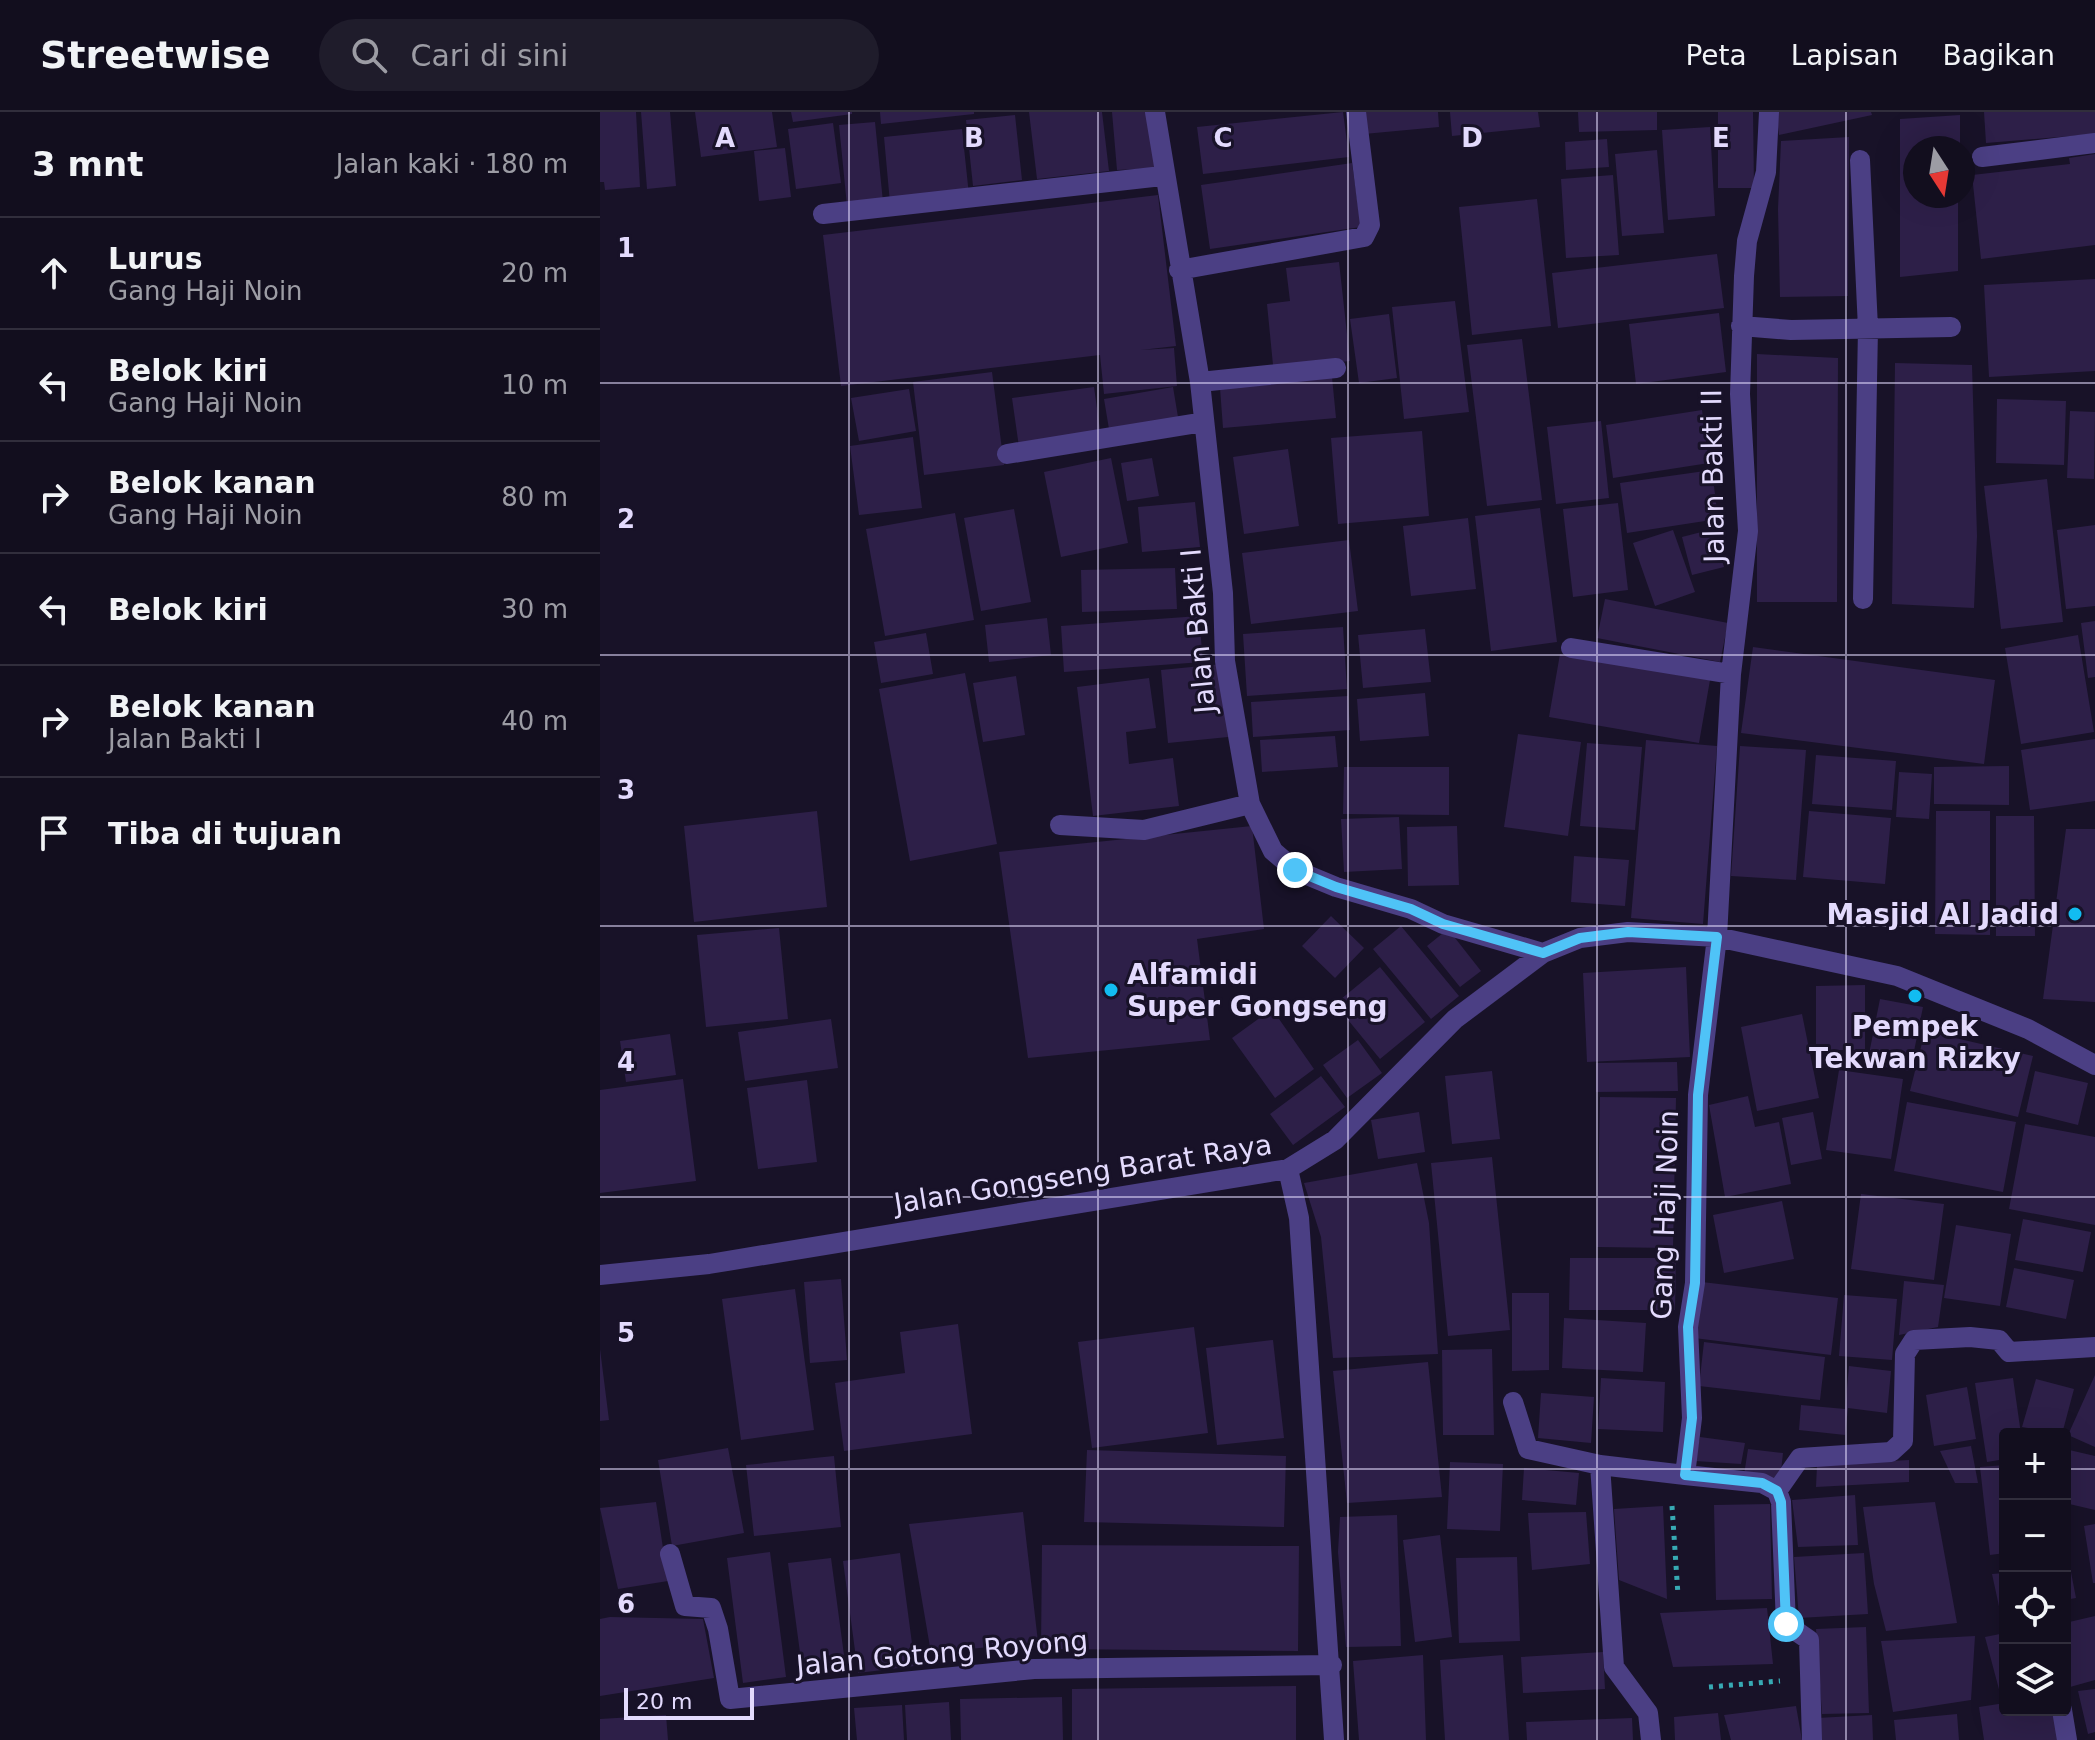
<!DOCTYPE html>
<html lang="id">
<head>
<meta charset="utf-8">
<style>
  body { margin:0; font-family:"DejaVu Sans",sans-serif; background:#1f1c2b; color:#f1f3f6 }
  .controls { position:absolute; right:24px; bottom:24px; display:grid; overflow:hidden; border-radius:8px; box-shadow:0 8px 32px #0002 }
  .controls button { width:72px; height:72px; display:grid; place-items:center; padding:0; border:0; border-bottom:2px solid #312e3c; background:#120e1e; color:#f1f3f6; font:40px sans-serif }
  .compass { position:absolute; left:1303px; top:24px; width:72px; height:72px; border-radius:50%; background:#120e1e; box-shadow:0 8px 32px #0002; rotate:168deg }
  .scale { position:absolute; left:24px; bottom:20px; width:130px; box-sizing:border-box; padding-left:8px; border:4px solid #e3dafd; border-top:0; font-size:22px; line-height:28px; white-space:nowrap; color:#e3dafd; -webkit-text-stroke:6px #181228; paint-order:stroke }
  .stop { position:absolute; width:24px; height:24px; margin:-18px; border:6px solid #4fc3f7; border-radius:50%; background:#fff }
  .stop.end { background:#4fc3f7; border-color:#fff; box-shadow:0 2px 8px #0008 }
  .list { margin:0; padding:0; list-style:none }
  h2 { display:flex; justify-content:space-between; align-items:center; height:104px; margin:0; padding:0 32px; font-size:34px }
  h2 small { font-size:26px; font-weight:400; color:#9c9ca4 }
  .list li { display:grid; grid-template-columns:52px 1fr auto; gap:24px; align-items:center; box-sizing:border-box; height:112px; padding:0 32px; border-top:2px solid #312e3c }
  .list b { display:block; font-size:30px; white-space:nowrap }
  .list p { margin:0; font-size:26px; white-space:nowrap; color:#9c9ca4 }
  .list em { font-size:26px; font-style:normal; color:#9c9ca4 }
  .icon { flex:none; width:44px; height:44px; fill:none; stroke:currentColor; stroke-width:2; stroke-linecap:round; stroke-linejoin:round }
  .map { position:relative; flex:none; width:1495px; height:1628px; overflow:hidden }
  header { display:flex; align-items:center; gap:48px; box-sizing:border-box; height:112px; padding:0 40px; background:#120e1e; border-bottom:2px solid #312e3c }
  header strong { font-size:38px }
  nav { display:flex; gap:44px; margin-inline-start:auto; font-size:28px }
  .search { width:560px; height:72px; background:#1f1c2b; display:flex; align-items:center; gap:20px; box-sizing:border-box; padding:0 28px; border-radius:44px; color:#9c9ca4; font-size:30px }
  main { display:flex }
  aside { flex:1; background:#120e1e }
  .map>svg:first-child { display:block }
  .building { fill:#2d1f48 }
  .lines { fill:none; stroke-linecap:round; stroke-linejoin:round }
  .path { stroke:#37aab4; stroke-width:5; stroke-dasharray:4 6; stroke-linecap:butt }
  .minor { stroke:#4b3f84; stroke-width:20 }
  .route { stroke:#4fc3f7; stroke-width:10 }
  .grid { fill:none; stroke:#e3dafd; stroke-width:2; stroke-opacity:0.55 }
  .poi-dot { fill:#12bcf1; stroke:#181228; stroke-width:3 }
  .labels { text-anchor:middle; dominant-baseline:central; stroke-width:6; stroke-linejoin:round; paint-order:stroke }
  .street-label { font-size:28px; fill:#e3dafd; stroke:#181228 }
  .poi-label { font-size:28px; font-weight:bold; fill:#e3dafd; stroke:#181228; text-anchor:end }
  .grid-label { font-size:26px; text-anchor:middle; font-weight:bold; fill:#e3dafd; stroke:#181228; stroke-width:6; stroke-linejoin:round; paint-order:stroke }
</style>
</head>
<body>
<header>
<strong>Streetwise</strong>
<div class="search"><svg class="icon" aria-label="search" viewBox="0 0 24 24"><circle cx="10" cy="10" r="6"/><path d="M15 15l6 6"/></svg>Cari di sini</div>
<nav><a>Peta</a><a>Lapisan</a><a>Bagikan</a></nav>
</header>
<main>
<aside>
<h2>3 mnt<small>Jalan kaki · 180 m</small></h2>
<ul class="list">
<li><svg class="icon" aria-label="ahead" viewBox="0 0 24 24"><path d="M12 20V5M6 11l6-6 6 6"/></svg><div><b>Lurus</b><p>Gang Haji Noin</p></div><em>20 m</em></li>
<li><svg class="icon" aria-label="left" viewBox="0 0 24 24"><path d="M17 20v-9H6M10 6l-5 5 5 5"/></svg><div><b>Belok kiri</b><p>Gang Haji Noin</p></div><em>10 m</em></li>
<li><svg class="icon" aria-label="right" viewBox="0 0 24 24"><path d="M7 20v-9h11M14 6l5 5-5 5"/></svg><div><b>Belok kanan</b><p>Gang Haji Noin</p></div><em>80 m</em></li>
<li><svg class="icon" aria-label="left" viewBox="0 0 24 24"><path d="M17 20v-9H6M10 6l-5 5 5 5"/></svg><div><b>Belok kiri</b></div><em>30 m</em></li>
<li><svg class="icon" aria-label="right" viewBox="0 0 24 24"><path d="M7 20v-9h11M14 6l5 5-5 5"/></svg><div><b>Belok kanan</b><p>Jalan Bakti I</p></div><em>40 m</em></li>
<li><svg class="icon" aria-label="arrive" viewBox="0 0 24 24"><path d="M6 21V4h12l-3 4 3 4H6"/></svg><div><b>Tiba di tujuan</b></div></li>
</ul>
</aside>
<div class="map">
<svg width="1495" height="1628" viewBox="0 0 1495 1628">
  <rect width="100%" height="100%" fill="#181228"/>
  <path class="building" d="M0 0H36L40 75 5 78 4 70H0Z
    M41 0H70L76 74 47 77Z
    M95 0H172L177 35 101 45Z
    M191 0H252V2L193 10Z
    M280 0H374V2L281 12Z
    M429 0H502L509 59 437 67Z
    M512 0H553L557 56 517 58Z
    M743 0 749 45 603 62 597 15Z
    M762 0H838L839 15 764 22Z
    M850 0H938L940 15 852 24Z
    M978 0H1057V18L979 20Z
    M1118 0H1153L1154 76H1118Z
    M1176 0H1271L1272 3 1179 23Z
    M1384 0H1495V22L1386 31Z
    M415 3 422 68 373 74 366 8Z
    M1360 3V36H1315V84H1358V159L1300 165V7Z
    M275 10 283 90 247 94 239 13Z
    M233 11 241 71 196 77 188 17Z
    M1110 15 1115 104 1068 108 1062 18Z
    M362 17 369 83 290 91 284 25Z
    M1249 25 1248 184 1180 185 1178 97 1181 29Z
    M1007 27 1009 55 966 58 965 30Z
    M185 36 191 85 159 89 154 39Z
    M1057 38 1064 121 1022 124 1015 42Z
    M1495 42V133L1381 147 1372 63 1470 52 1469 46Z
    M752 51 761 115 610 137 601 73Z
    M1013 63 1019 143 966 146 961 67Z
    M558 83 576 234 541 238 574 236 577 274 504 282 500 243 241 274 223 123Z
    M937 87 951 214 872 223 859 95Z
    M1117 142 1124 196 958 216 952 161Z
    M739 150 750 249 698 255 673 253 667 192 690 189 686 156Z
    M1495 167V259L1389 265 1384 173Z
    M855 189 869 300 804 307 792 195Z
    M1119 201 1126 260 1036 272 1029 212Z
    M789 202 797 266 759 271 750 207Z
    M922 227 942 388 887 394 867 233Z
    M1157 242 1238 246 1237 490H1157Z
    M1295 251 1372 253 1377 424 1374 496 1292 492Z
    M392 260 404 353 324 363 313 270Z
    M732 265 736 306 623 316 620 276Z
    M494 275 501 325 419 335 412 286Z
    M573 275 579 311 510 323 504 287Z
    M309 277 316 319 259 329 251 286Z
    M1397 287 1466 289 1464 353 1396 351Z
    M1102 298 1109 351 1013 366 1006 313Z
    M1470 299 1495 300 1494 367 1467 366Z
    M1001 309 1009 386 956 392 947 315Z
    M822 319 829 404 738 412 731 326Z
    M313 325 322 396 259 403 250 334Z
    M688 337 699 414 644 422 633 345Z
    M511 346 528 431 461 445 444 360Z
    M552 346 559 384 527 389 521 351Z
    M1112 358 1118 407 1027 421 1020 371Z
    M1447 367 1463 510 1401 517 1384 374Z
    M595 390 600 435 542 440 538 395Z
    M1018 391 1028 478 973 485 963 397Z
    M940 396 957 530 891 539 875 404Z
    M414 397 431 490 381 499 364 406Z
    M355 401 374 508 285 524 266 417Z
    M868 406 876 477 811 484 803 414Z
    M1495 413V494L1466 497 1457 418Z
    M1113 417 1124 455 1092 463 1082 425Z
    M1073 418 1095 480 1055 494 1033 431Z
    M749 428 758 499 651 512 642 441Z
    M575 456 577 497 482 500 481 458Z
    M1005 487 1128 511 1120 550 997 526Z
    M599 504 603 550 464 560 461 514Z
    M447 506 451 543 389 550 385 513Z
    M1495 509V565L1488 566 1481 511Z
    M743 515 747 577 647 584 643 522Z
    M825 517 831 570 763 576 758 523Z
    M326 521 333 562 281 571 274 530Z
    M1478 523 1494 620 1421 632 1405 536Z
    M1153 535 1395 568 1384 652 1141 621Z
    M960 542 1110 568 1099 631 949 605Z
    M622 552 628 625 568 631 561 558Z
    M365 561 397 732 310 749 279 577Z
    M416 564 425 623 383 630 373 571Z
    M549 566 556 616 526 620 529 652 573 646 579 694 493 704 477 575Z
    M825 581 829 624 760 629 757 587Z
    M748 584 750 618 653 625 651 590Z
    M918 622 981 630 968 724 904 715Z
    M735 624 738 655 662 660 660 628Z
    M1495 627V689L1430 698 1421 638Z
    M1046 628 1117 634 1103 812 1031 806Z
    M987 631 1042 635 1035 718 980 714Z
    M1140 634 1206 638 1196 768 1131 764Z
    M1216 643 1296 649 1292 698 1212 692Z
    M1409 654V693L1334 692V655Z
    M744 655H849V703L743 702Z
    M1299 660 1332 662 1329 707 1296 705Z
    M217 699 227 795 94 810 84 714Z
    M1209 699 1291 706 1285 772 1203 765Z
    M1336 699H1390V823L1335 822Z
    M1396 704H1434L1435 824H1396Z
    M799 705 802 757 744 760 741 707Z
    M652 714 664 817 597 827 610 928 428 946 399 740Z
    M857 714 859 773 808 774 807 715Z
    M1466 717H1495V890L1443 887Z
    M974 744 1029 748 1025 794 971 790Z
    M731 804 764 836 735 866 702 834Z
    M801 814 859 884 831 907 773 837Z
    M179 816 188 907 106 915 97 823Z
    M848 817 881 859 860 875 827 834Z
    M780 855 825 910 780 947 735 892Z
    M1086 855 1090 945 987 950 983 861Z
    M1265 873V938H1216V874Z
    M1280 887 1323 895 1310 959 1267 952Z
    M672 897 714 957 675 986 632 926Z
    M1202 902 1219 986 1157 999 1141 915Z
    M231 907 238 956 145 969 138 920Z
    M1325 919 1433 944 1418 1005 1310 979Z
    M70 922 76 963 26 970 20 929Z
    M758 928 782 961 747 986 723 953Z
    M1077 950 1078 979 996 980V951Z
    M1239 958 1303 967 1291 1047 1226 1038Z
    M892 959 900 1027 852 1032 845 964Z
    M1435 959 1488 971 1478 1013 1426 1000Z
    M721 964 745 995 693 1033 670 1002Z
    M83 967 96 1069 0 1081V978Z
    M207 968 217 1050 158 1057 147 976Z
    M1148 984 1155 1015 1179 1010 1191 1072 1125 1085 1109 993Z
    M1000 985 1076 986 1073 1136 997 1135Z
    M1307 990 1416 1010 1403 1080 1294 1059Z
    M819 1000 825 1040 778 1047 771 1008Z
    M1213 1000 1222 1047 1191 1053 1182 1006Z
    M1425 1012 1495 1025V1113L1409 1097Z
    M892 1045 910 1218 848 1224 831 1051Z
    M817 1051 829 1111 838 1242 733 1246 721 1125 704 1071Z
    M1261 1082 1344 1092 1334 1168 1251 1157Z
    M1182 1089 1194 1147 1124 1161 1113 1103Z
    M1423 1107 1491 1120 1483 1160 1415 1148Z
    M1356 1113 1411 1122 1400 1194 1344 1186Z
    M970 1146H1076L1075 1198H969Z
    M1414 1156 1474 1168 1466 1207 1406 1195Z
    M241 1167 247 1248 210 1251 204 1170Z
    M1304 1169 1344 1173 1338 1215 1299 1223Z
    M1102 1170 1238 1186 1231 1243 1094 1226Z
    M195 1177 214 1318 141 1328 122 1187Z
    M912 1181H949V1258L912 1259Z
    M1244 1183 1297 1187 1292 1248 1239 1244Z
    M964 1206 1046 1211 1043 1260 962 1256Z
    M358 1212 372 1322 244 1339 235 1271 305 1261 300 1220Z
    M594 1215 608 1321 492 1336 478 1230Z
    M673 1228 684 1326 617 1333 606 1236Z
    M1104 1230 1225 1245 1220 1288 1099 1274Z
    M0 1237 9 1308 0 1309Z
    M892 1237 894 1323H843L842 1238Z
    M828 1250 842 1385 747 1391 733 1259Z
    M1249 1254 1291 1259 1287 1301 1248 1296 1245 1323 1199 1318 1201 1293 1245 1297Z
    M1495 1263V1335L1468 1323Z
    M1001 1266 1065 1270 1063 1320 998 1317Z
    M1413 1266 1421 1322H1405V1347L1387 1350 1375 1271Z
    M1436 1267 1474 1277 1462 1322 1422 1315Z
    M1367 1275 1376 1327 1334 1334 1326 1283Z
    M941 1281 994 1285 991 1331 938 1326Z
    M1100 1325 1145 1331 1141 1352 1095 1349Z
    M1371 1334 1378 1371H1355L1340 1339Z
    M128 1336 144 1421 72 1434 58 1348Z
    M1148 1337 1183 1341 1180 1368 1144 1363Z
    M1465 1337 1495 1344V1398L1465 1391Z
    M487 1338 686 1344 684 1415 484 1410Z
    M234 1344 241 1415 154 1424 146 1353Z
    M1309 1348V1370L1216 1375 1217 1353Z
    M850 1350 903 1352 900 1419 847 1417Z
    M1405 1353V1441L1390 1443 1380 1355Z
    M924 1356 979 1361 976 1393 922 1388Z
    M1255 1383 1258 1433 1198 1435 1192 1388Z
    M56 1390 68 1469 18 1477 0 1396Z
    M1335 1390 1357 1511 1286 1519 1274 1472 1263 1395Z
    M1170 1392 1172 1487 1116 1488 1114 1393Z
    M1063 1394 1067 1487 1019 1468 1014 1397Z
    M423 1400 438 1530 331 1541 309 1412Z
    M986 1400 990 1452 932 1458 928 1401Z
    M797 1403 801 1534 746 1535 738 1440 740 1405Z
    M1495 1412V1471H1493L1484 1414Z
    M840 1423 852 1525 815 1530 803 1428Z
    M442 1433 699 1434 698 1539 441 1537Z
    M170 1440 186 1565 143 1571 127 1446Z
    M300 1441 315 1554 258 1561 243 1449Z
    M1264 1441 1268 1502 1199 1506 1194 1445Z
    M917 1445 920 1529 859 1531 856 1446Z
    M231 1446 246 1558 203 1563 188 1451Z
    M1465 1450H1469L1476 1486 1465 1488Z
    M1405 1461V1498L1400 1499 1392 1462Z
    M1167 1496 1173 1552 1073 1555 1060 1501Z
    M1495 1504V1568L1470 1575 1465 1550V1511Z
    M10 1505 103 1507 114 1566 0 1584V1507Z
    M1266 1515 1269 1601 1222 1602 1216 1517Z
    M1405 1521V1580L1400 1581 1385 1525Z
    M1375 1524 1371 1588 1293 1600 1281 1529Z
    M1003 1540 1005 1577 923 1581 921 1545Z
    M823 1543 826 1628H759L753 1549Z
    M903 1543 909 1628H845L840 1548Z
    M696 1574V1628H472V1577Z
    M1495 1577V1620L1488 1622 1478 1579Z
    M462 1585 463 1628H361L360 1587Z
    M349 1590 351 1628H307L305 1593Z
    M1405 1591V1598H1453L1458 1628H1384L1379 1595Z
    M302 1593 304 1628H257L254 1596Z
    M1196 1594 1202 1628H1131L1124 1603Z
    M1118 1601 1121 1628H1075L1074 1605Z
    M1357 1602 1359 1628H1296L1294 1608Z
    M66 1603 68 1628H0V1607Z
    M1272 1603 1273 1628H1218L1217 1606Z
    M1032 1606 1033 1628H927L926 1610Z"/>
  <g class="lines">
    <path class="path" d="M1072 1394 1078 1483
      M1109 1575 1180 1569"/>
    <path class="minor" d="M555 0 600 270 623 481 625 549 650 692 673 739 695 758 736 775 811 797 843 812 943 841
      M1169 0 1166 60 1147 129 1144 164 1140 282 1148 419 1131 562 1117 825 1098 983 1095 1171 1088 1215 1092 1306 1085 1363 1162 1371 1177 1379 1181 1390 1186 1512 1209 1528 1212 1628
      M1382 45 1495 31
      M1260 48 1268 216 1263 487
      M223 102 562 64
      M579 158 764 125 770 113 756 0
      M1141 214 1191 218 1351 215
      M600 270 736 256
      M407 342 604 310
      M971 536 1131 562
      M460 713 544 718 650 692
      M688 1057 699 1106 734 1628
      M0 1163 109 1152 688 1057 735 1028 855 907 943 841 980 826 1028 820 1117 825 1297 864 1428 917 1495 953
      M913 1290 928 1337 1000 1353 1085 1363
      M1000 1353 1014 1555 1048 1601 1051 1628
      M1177 1379 1200 1346 1291 1340 1303 1329 1305 1242 1314 1228 1370 1225 1399 1228 1409 1240 1495 1235
      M70 1442 85 1494 111 1496 118 1517 130 1587 434 1557 732 1553
      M1462 1598 1467 1628"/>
  </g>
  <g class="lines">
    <path class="route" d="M695 758 736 775 811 797 843 812 943 841 980 826 1028 820 1117 825 1098 983 1095 1171 1088 1215 1092 1306 1085 1363 1162 1371 1177 1379 1181 1390 1186 1512"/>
  </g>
  <path class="grid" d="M249 0V1628M498 0V1628M748 0V1628M997 0V1628M1246 0V1628M0 271H1495M0 543H1495M0 814H1495M0 1085H1495M0 1357H1405M1465 1357H1495"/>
  <g class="poi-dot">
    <circle cx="1475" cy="802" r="8"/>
    <circle cx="511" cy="878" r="8"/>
    <circle cx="1315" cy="884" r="8"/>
  </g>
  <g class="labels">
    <g class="street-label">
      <text transform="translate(1113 364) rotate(-91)">Jalan Bakti II</text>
      <text transform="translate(598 519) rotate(-95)">Jalan Bakti I</text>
      <text transform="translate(483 1062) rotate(-9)">Jalan Gongseng Barat Raya</text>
      <text transform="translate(1065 1103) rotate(-88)">Gang Haji Noin</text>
      <text transform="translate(342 1541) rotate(-5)">Jalan Gotong Royong</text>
    </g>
    <g class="poi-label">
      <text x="1459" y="802">Masjid Al Jadid</text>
      <text x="527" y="862" text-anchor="start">Alfamidi<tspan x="527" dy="32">Super Gongseng</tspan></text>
      <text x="1315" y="914" text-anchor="middle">Pempek<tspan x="1315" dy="32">Tekwan Rizky</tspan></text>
    </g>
  </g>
  <g class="grid-label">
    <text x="125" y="35">A</text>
    <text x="374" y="35">B</text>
    <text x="623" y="35">C</text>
    <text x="872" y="35">D</text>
    <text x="1121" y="35">E</text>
    <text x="26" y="145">1</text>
    <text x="26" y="416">2</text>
    <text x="26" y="687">3</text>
    <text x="26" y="959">4</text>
    <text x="26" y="1230">5</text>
    <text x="26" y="1501">6</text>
  </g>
</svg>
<div class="controls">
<button>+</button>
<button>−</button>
<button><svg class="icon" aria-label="locate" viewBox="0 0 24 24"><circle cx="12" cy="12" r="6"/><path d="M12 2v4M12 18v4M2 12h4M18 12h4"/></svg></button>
<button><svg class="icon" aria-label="layers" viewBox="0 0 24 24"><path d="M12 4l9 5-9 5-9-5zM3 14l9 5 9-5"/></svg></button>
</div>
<svg class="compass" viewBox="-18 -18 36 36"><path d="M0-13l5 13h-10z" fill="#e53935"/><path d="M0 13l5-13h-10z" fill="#9c9ca4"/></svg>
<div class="scale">20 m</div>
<div class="stop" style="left:1186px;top:1512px"></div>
<div class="stop end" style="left:695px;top:758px"></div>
</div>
</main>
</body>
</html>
